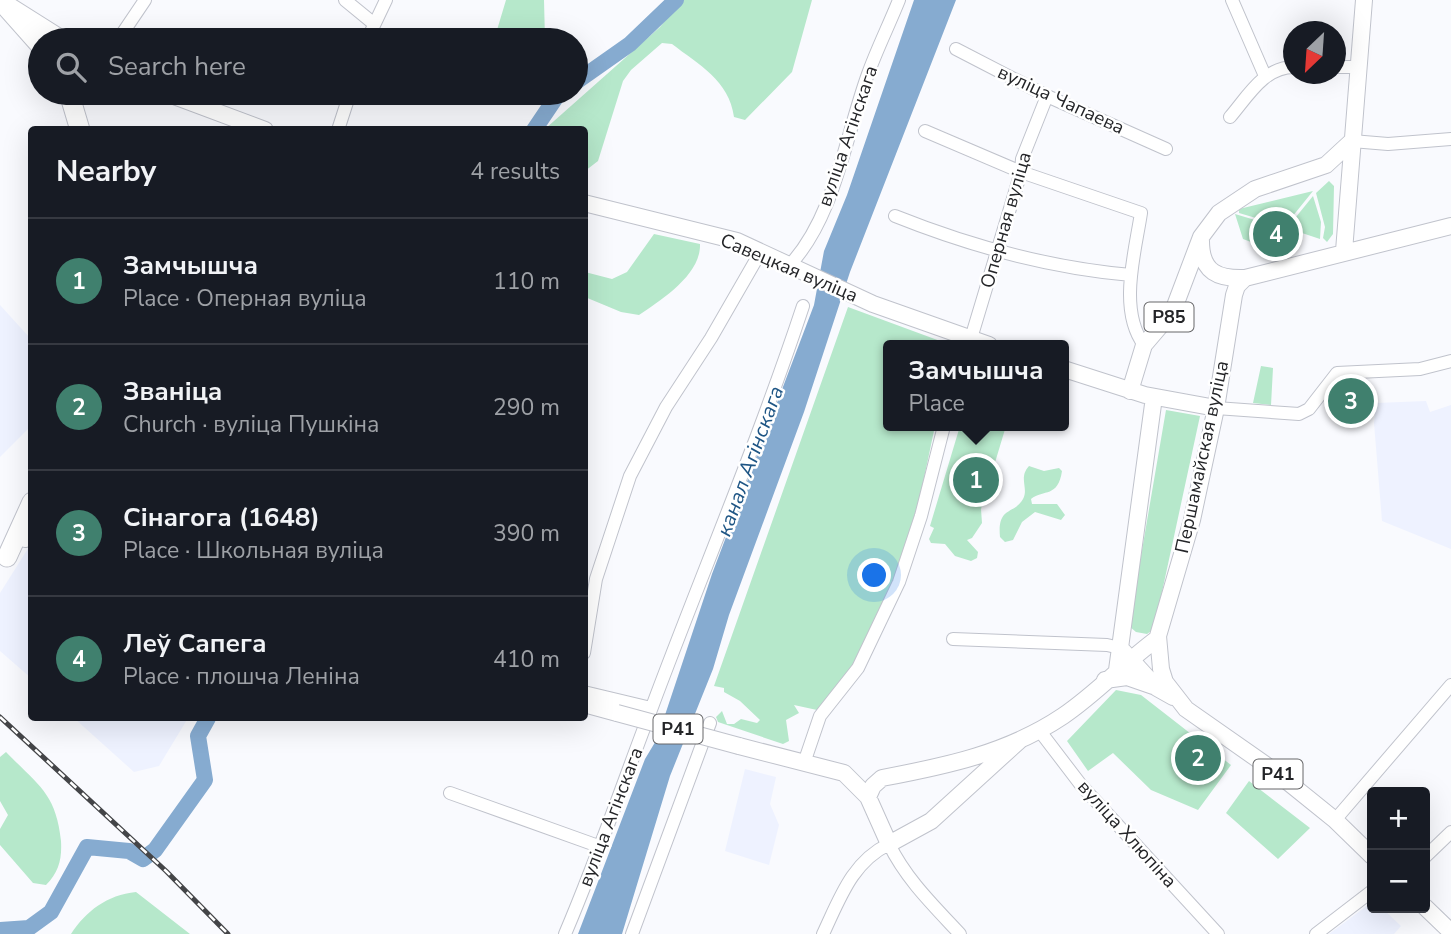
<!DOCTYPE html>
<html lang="en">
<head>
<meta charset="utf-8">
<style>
  body { margin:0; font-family:"Nunito Sans",sans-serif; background:#242831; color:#f1f3f6 }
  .controls { position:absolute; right:21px; bottom:21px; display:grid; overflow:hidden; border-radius:7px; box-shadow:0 7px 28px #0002 }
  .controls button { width:63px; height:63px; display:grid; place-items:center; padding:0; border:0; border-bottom:2px solid #363941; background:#171b24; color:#f1f3f6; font:35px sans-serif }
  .compass { position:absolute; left:1283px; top:21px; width:63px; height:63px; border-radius:50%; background:#171b24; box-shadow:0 7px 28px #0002; rotate:205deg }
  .you { position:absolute; left:875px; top:576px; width:24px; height:24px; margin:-18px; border:5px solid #fff; border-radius:50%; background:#1a73e8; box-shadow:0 0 0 10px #1a73e833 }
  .badge { display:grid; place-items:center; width:46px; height:46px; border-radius:50%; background:#40806e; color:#fff; font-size:23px; font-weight:700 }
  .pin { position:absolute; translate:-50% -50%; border:4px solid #fff; box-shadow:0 2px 7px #0006 }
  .popup { position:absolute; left:883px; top:340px; width:186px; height:91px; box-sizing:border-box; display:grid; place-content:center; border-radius:7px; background:#171b24; filter:drop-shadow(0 2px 5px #0005); font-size:23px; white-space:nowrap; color:#9ea1a6 }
  .popup b { font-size:26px; color:#f1f3f6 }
  .popup::after { content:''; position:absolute; left:50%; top:100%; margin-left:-14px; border:14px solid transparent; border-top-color:#171b24 }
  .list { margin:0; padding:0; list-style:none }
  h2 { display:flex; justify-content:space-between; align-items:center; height:91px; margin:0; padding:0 28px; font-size:30px }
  h2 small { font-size:23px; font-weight:400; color:#9ea1a6 }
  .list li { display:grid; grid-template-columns:46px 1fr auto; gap:21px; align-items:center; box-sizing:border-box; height:126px; padding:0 28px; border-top:2px solid #363941 }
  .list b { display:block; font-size:26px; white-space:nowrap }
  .list p { margin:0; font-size:23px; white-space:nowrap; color:#9ea1a6 }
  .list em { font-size:23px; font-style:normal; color:#9ea1a6 }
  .icon { flex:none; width:38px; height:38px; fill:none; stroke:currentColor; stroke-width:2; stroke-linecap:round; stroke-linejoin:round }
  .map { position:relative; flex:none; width:1451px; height:934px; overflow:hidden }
  .search { position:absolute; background:#171b24; box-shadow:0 7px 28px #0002; left:28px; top:28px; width:560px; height:77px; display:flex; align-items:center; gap:18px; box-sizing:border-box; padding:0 24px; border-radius:38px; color:#9ea1a6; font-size:26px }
  .panel { position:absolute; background:#171b24; box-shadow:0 7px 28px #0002; left:28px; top:126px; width:560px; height:595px; border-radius:7px }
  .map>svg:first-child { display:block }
  .built { fill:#eef2ff }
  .green { fill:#b6e8cb }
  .water { fill:#86abd0 }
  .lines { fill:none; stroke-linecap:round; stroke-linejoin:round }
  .river { stroke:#86abd0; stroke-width:16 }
  .minor-casing { stroke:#c0c3cc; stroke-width:14 }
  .major-casing { stroke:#c0c3cc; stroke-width:18 }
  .highway-casing { stroke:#c0c3cc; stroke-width:21 }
  .minor { stroke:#fff; stroke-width:12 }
  .major { stroke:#fff; stroke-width:16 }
  .highway { stroke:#fff; stroke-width:19 }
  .rail-casing { stroke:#444548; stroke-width:5 }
  .rail { stroke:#fff; stroke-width:2.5; stroke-dasharray:8; stroke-linecap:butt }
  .major-bridge-casing { stroke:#c0c3cc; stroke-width:18; stroke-linecap:butt }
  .major-bridge { stroke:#fff; stroke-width:16 }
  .labels { text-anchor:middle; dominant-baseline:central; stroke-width:5; stroke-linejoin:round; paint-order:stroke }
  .shield { fill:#fff; stroke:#666668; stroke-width:2 }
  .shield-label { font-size:18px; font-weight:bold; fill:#242528 }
  .street-label { font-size:19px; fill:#242528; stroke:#fff }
  .water-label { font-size:21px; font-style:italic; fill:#1f5685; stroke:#fff }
</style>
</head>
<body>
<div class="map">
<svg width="1451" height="934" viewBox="0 0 1451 934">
  <rect width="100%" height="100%" fill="#f9fafe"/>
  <path class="built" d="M0 305 30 338 32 425 0 457Z
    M1426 401 1430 412 1451 405V549L1382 521 1374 423 1376 403Z
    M29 547 32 548 31 678 0 651V593Z
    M74 718H188L159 766 134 772Z
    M745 769 776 777 770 804 779 825 769 865 725 851Z
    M1372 902V908H1382L1401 926 1394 934H1329Z"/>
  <path class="green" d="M506 0H544L545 40H494Z
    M682 0H812L792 72 745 120 734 117C729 80 699 65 672 44L662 43 631 70 623 81 598 161 585 171 584 130 545 129 660 27Z
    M1329 181 1334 186 1333 234 1327 242 1323 238 1325 227 1316 193Z
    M1313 191 1292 217 1284 211 1266 221 1239 213V209Z
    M1313 196 1321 222 1320 239 1287 228Z
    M1235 214 1265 223V239L1259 245 1243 239Z
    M654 234 700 244C701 275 661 300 639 315L621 312 585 297V272L612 279 627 272Z
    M848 307 951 345H888V426H935L920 497 894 583 849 672 817 710 794 705 799 713 786 720 789 741 783 744 718 722 716 717 722 711 727 724H734L741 719 757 723 760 720 740 701 724 692V688L714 686Z
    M1261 366 1273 368 1271 405 1253 403Z
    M1166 410 1200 416 1154 629 1147 634 1136 632 1129 626Z
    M960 426H1006L981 509 982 523 972 538 967 540 978 552 977 558 971 561 955 556 945 544 931 543 929 539 934 528 930 526Z
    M1029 466 1044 471 1059 468 1062 471C1058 498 1044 489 1031 499L1032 504H1057L1065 515 1061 520 1035 512 1022 522 1013 540 1005 542 1000 537C997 506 1014 515 1023 499 1029 488 1018 478 1029 466Z
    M1116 690 1141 695 1231 765 1198 810 1151 790 1113 753 1088 771 1067 741Z
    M6 752C38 785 56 793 61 841 62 859 59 872 46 885L33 883 0 845V829L8 815 0 801V757Z
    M1249 781 1310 828 1278 859 1226 813Z
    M136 892 190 934H71C86 911 107 895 136 892Z"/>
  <path class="water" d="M914 0H956L850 272 804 412 729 615 713 669 670 776 622 934H578L645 759 657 739 712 574 814 305 824 251 847 195Z"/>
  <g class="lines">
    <path class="river" d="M576 82 630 44 676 0
      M534 130 559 93
      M0 930 29 928 51 912 87 847 129 851 143 859 155 850 205 780 198 736 208 718"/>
    <g class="minor-casing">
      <path id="minor" d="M345 0 373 23
        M1232 0 1265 76
        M118 40 145 0
        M367 40 386 0
        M956 49 1047 96 1166 149
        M1336 67H1359
        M1230 117C1248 96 1264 67 1294 67
        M338 130 350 93
        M925 131 1021 172 1141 213C1135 253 1118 310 1144 345
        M1352 141 1388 144 1451 139
        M895 216C970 246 1051 268 1131 275
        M788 267C835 218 845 137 868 74 877 49 889 25 899 0
        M969 345 1021 172 1022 159 1047 96
        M1216 408 1299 414 1309 409 1337 373 1420 369 1451 361
        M953 639 1107 645 1120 648
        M584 653 596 579 630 476 666 407 711 338 760 253
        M584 692 651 708
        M1039 730 1081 785 1218 934
        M804 763 820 716 858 668 899 582 921 516 944 426
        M450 793 601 847
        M1335 820 1451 685
        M1425 857 1451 832
        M565 934C597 859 623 783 652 707 702 573 758 442 803 306
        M632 934 710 723
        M823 934C840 898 852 862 889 844 906 879 933 905 960 934
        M1316 934 1372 891"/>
    </g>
    <g class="major-casing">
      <path id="major" d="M10 6 64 40
        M166 93 265 130
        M584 203 737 241 873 304 989 345
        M1201 241C1201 273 1219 279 1245 278L1451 226
        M1344 251 1364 0
        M1245 278 1237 286 1234 295 1216 408 1192 520 1158 636 1161 669 1165 682 1186 709 1273 770 1335 820 1372 856
        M1064 369 1145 395 1216 408
        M1130 391 1144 345 1173 311 1201 237 1219 213 1255 189 1326 165 1352 141
        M25 539 32 537
        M1123 651 1157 688 1173 697
        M1117 670 1154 397
        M1105 680 1127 677 1153 686
        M584 704 617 713
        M739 746 844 773 868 797 889 844 931 821 1020 740
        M868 797 873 786 882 778C946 766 1008 753 1063 716 1097 693 1125 662 1158 638
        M1425 907 1451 932"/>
    </g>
    <g class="highway-casing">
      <path id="highway" d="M0 0 40 45
        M69 93 80 130
        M7 557 32 502"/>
    </g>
    <use href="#minor" class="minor"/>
    <use href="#major" class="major"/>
    <use href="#highway" class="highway"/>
    <g class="rail-casing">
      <path id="rail" d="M0 717 166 871 228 934"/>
    </g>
    <use href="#rail" class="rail"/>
    <g class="major-bridge-casing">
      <path id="major-bridge" d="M617 713 739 746"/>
    </g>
    <use href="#major-bridge" class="major-bridge"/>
  </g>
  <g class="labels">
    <g class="shield">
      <rect x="1144.5" y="302.5" width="49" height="29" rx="5"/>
      <rect x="653.5" y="714.5" width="49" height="29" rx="5"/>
      <rect x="1253.5" y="759.5" width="49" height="29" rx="5"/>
    </g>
    <g class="shield-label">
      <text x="1169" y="317">Р85</text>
      <text x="678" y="729">Р41</text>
      <text x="1278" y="774">Р41</text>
    </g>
    <g class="street-label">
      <text transform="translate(1061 100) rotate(25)">вуліца Чапаева</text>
      <text transform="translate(848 136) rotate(-71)">вуліца Агінскага</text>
      <text transform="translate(1006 220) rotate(-74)">Оперная вуліца</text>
      <text transform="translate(789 268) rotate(23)">Савецкая вуліца</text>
      <text transform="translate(1202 457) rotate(-78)">Першамайская вуліца</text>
      <text transform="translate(611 817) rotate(-69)">вуліца Агінскага</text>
      <text transform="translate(1127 834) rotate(48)">вуліца Хлюпіна</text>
    </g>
    <g class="water-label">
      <text transform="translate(750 461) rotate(-70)">канал Агінскага</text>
    </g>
  </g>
</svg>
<div class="controls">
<button>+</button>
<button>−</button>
</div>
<svg class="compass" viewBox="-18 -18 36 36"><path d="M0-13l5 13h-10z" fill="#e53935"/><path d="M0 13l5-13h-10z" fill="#9ea1a6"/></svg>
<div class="you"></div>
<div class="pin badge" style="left:976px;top:480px">1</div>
<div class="popup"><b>Замчышча</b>Place</div>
<div class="pin badge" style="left:1198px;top:758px">2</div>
<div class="pin badge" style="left:1351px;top:401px">3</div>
<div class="pin badge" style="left:1276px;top:234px">4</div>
<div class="search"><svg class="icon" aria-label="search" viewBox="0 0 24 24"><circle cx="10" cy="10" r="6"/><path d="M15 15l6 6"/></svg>Search here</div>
<section class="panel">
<h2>Nearby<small>4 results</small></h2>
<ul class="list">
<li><span class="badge">1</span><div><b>Замчышча</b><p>Place · Оперная вуліца</p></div><em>110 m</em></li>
<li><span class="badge">2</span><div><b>Званіца</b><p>Church · вуліца Пушкіна</p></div><em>290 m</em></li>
<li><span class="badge">3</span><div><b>Сінагога (1648)</b><p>Place · Школьная вуліца</p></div><em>390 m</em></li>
<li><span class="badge">4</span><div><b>Леў Сапега</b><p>Place · плошча Леніна</p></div><em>410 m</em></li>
</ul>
</section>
</div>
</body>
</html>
